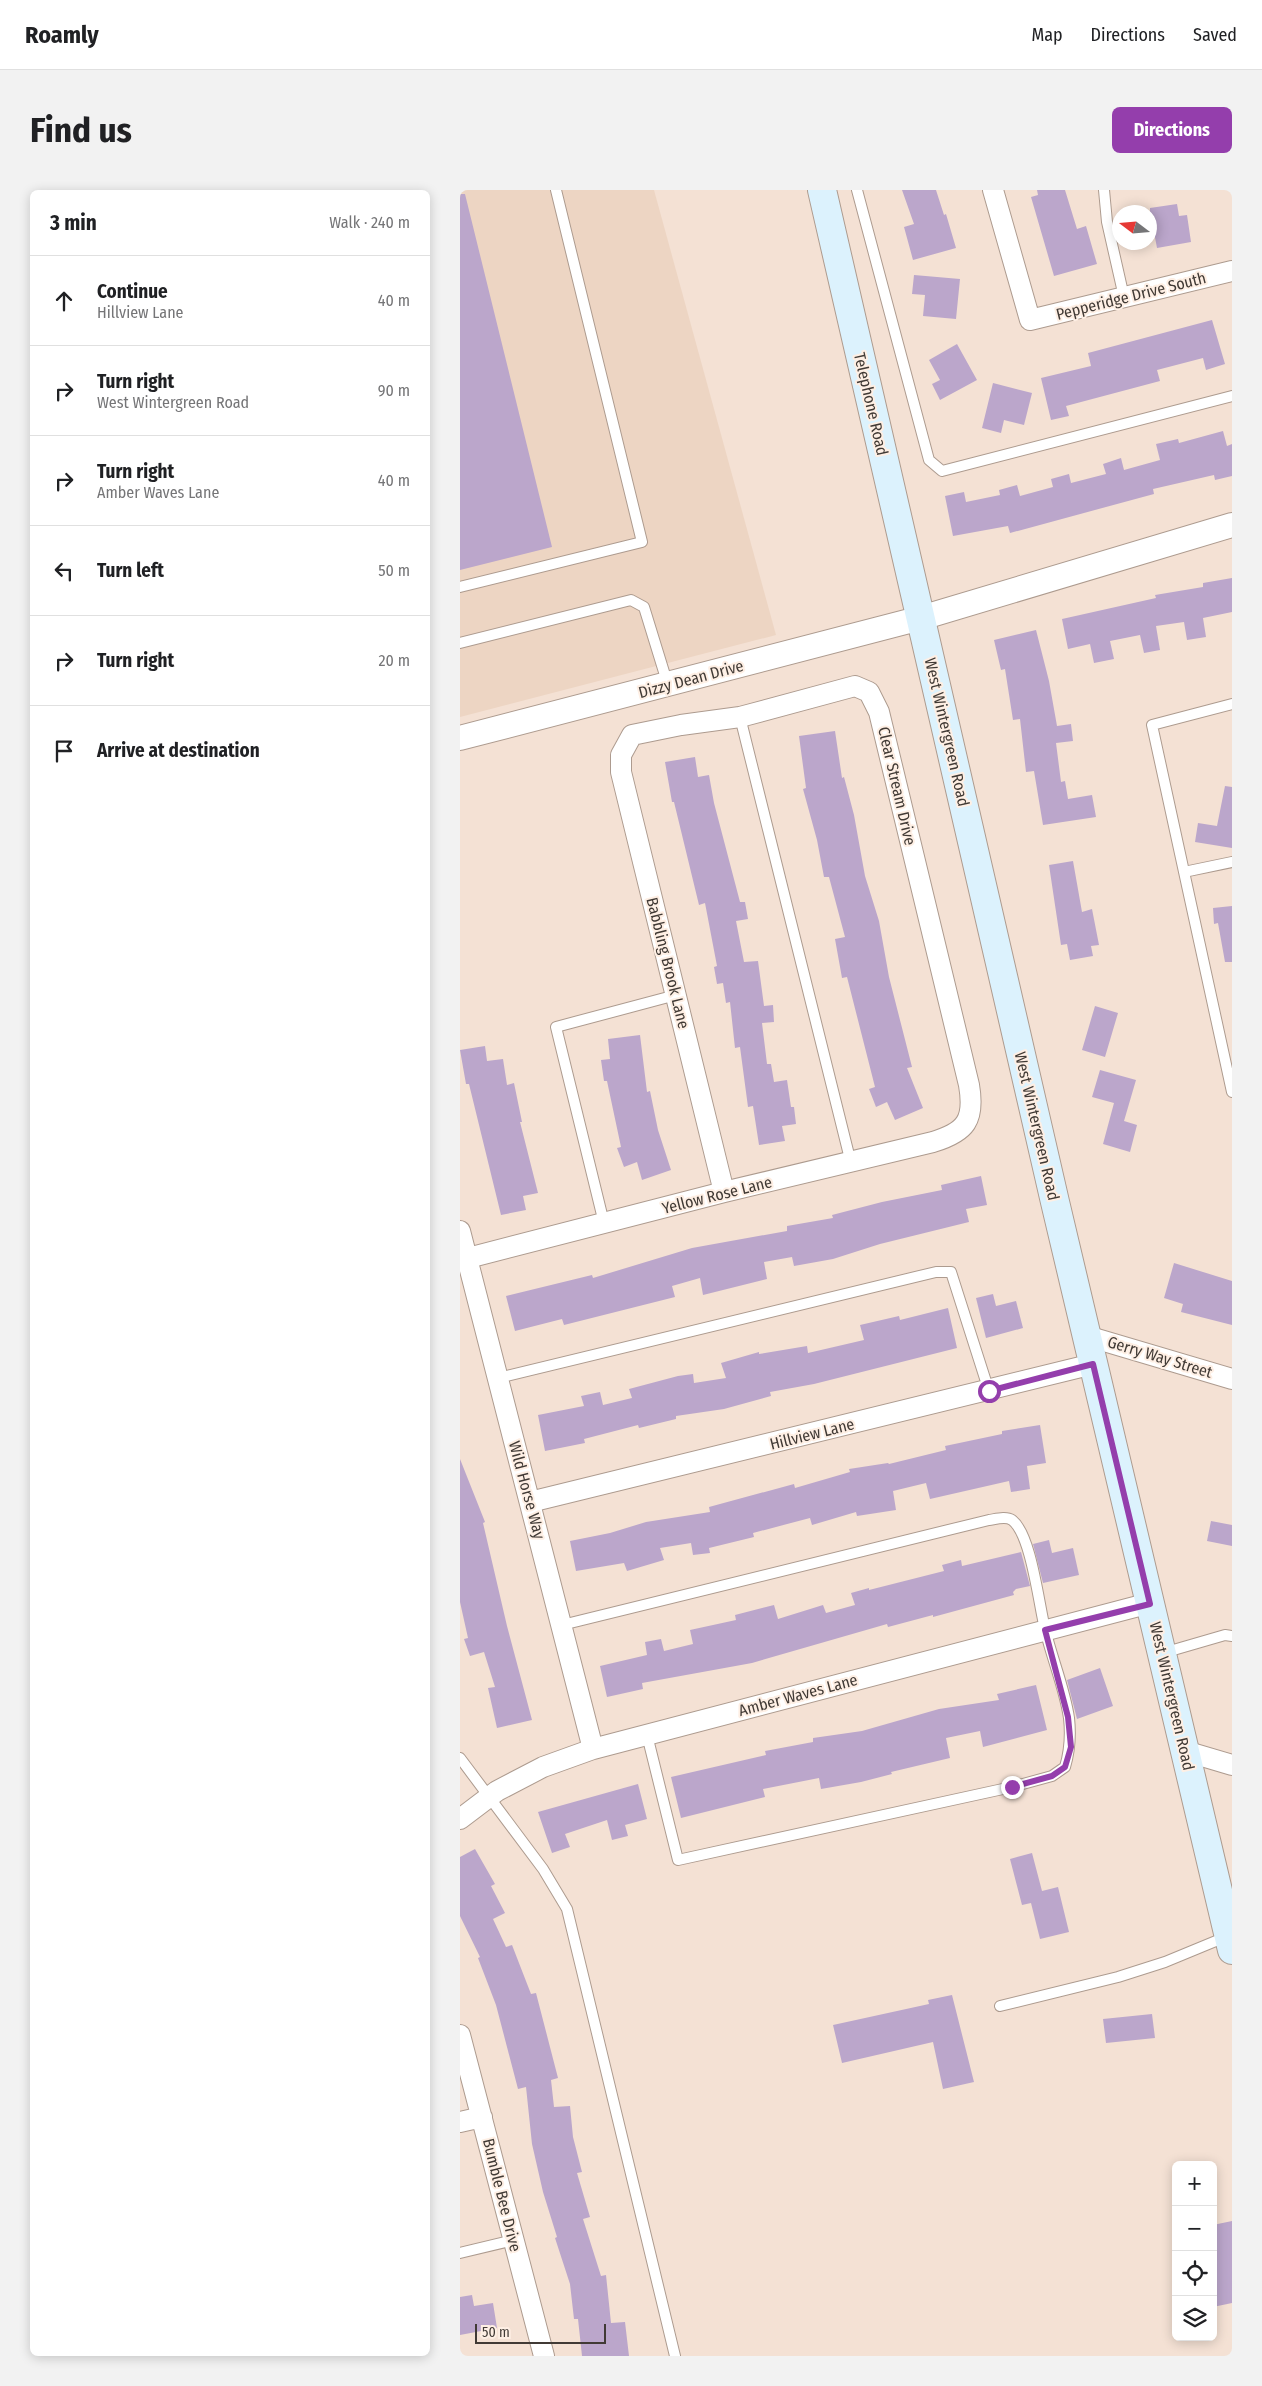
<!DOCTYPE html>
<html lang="en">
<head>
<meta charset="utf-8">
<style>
  body { margin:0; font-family:"Fira Sans Condensed",sans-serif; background:#f2f2f2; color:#202124 }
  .controls { position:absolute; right:15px; bottom:15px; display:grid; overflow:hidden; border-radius:8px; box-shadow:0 2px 12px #0003 }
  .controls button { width:45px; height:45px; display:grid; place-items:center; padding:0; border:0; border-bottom:1px solid #e0e0e0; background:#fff; color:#202124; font:25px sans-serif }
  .compass { position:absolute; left:652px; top:15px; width:45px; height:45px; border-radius:50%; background:#fff; box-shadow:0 2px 12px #0003; rotate:286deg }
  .scale { position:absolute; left:15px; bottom:12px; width:131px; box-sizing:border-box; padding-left:5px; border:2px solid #413a35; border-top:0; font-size:14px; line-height:18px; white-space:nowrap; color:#413a35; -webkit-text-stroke:4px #feefe4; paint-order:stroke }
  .stop { position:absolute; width:15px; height:15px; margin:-11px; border:4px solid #943eac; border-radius:50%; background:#fff }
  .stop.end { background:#943eac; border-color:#fff; box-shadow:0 1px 5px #0008 }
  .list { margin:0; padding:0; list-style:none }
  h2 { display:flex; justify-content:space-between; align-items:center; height:65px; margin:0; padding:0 20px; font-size:21px }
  h2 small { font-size:16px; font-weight:400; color:#757577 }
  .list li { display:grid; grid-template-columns:32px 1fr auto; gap:15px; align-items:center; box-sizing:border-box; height:90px; padding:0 20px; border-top:1px solid #e0e0e0 }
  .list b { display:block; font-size:19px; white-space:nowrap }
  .list p { margin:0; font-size:16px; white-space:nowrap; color:#757577 }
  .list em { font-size:16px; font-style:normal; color:#757577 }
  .icon { flex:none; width:28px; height:28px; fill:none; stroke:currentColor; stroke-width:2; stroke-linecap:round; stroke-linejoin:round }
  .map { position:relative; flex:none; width:772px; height:2166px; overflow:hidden; border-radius:8px }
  header { display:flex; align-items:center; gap:30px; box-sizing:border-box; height:70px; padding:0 25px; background:#fff; border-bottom:1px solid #e0e0e0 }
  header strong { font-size:24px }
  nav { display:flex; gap:28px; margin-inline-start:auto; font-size:18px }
  .intro { display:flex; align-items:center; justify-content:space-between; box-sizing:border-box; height:120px; padding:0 30px }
  h1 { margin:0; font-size:35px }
  .button { padding:12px 22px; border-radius:8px; background:#943eac; color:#fff; font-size:18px; font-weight:700 }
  main { display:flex; gap:30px; padding:0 30px }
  aside { flex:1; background:#fff; border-radius:8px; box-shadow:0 2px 12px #0003 }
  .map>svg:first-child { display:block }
  .built { fill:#edd5c3 }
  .building { fill:#bba6cb }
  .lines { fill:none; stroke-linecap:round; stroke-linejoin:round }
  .service-casing { stroke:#ad9b8f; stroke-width:12 }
  .minor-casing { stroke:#ad9b8f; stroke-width:22 }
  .tertiary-casing { stroke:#ad9b8f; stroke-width:26 }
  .secondary-casing { stroke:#ad9b8f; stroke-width:30 }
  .service { stroke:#fff; stroke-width:10 }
  .minor { stroke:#fff; stroke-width:20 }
  .tertiary { stroke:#fff; stroke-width:24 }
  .secondary { stroke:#dcf2fd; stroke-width:28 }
  .route { stroke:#943eac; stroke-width:6 }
  .labels { text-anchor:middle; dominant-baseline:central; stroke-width:4; stroke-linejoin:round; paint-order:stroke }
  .street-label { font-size:16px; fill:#413a35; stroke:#feefe4 }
</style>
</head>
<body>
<header>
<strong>Roamly</strong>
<nav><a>Map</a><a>Directions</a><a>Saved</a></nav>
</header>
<div class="intro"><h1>Find us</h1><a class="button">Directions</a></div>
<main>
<aside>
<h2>3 min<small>Walk · 240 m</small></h2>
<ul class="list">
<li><svg class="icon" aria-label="ahead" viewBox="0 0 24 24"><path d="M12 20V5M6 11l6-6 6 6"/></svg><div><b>Continue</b><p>Hillview Lane</p></div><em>40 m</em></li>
<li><svg class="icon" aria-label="right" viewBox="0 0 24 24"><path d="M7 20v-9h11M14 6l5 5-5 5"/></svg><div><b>Turn right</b><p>West Wintergreen Road</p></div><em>90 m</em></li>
<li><svg class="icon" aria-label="right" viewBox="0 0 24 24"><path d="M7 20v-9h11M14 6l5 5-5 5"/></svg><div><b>Turn right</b><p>Amber Waves Lane</p></div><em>40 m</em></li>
<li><svg class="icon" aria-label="left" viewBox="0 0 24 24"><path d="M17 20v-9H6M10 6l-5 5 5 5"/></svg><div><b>Turn left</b></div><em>50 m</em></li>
<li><svg class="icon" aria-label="right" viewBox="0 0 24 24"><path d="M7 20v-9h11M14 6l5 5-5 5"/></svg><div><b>Turn right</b></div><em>20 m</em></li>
<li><svg class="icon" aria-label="arrive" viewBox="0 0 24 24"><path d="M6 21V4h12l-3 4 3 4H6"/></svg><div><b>Arrive at destination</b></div></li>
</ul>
</aside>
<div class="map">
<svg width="772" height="2166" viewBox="0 0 772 2166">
  <rect width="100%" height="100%" fill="#f4e1d4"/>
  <path class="built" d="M0 0H194L316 445 0 527Z"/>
  <path class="building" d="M442 0H476L484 25 486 24 496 58 453 70 444 37 454 34Z
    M577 0H605L617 39 626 36 637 74 594 86 571 7 578 5Z
    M0 4H5L92 357 0 380Z
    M717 14 719 26 727 25 731 52 697 58 693 37H690V18Z
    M454 85 500 89 496 129 463 126 465 105 452 104Z
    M752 130 765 174 746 180 743 168 697 180 700 191 606 216 609 226 591 230 581 188 631 176 628 163Z
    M497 154 517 190 480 210 472 194 480 190 469 170Z
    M533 193 572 203 564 235 544 230 541 243 522 238Z
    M763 241 767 256 772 254V286L755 290 754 285 693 299 694 304 550 343 548 336 493 346 485 306 504 302 506 312 540 305 539 300 557 295 560 306 593 297 591 289 609 284 611 293 646 284 643 274 661 268 664 280 700 270 696 254 718 249 719 253Z
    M772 388V422L743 428 746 447 727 450 724 432 696 436 700 460 684 463 680 445 650 451 654 469 634 473 630 454 608 459 602 429 696 408 695 405 743 397V393Z
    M576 440 589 491 597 536 611 534 613 551 596 553 601 592 605 591 608 609 632 605 636 627 583 635 574 581 566 582 560 529 553 530 545 479 541 480 534 450Z
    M375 541 382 588 384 587 394 625 405 686 419 731 429 787 452 877 447 878 463 918 435 930 427 912 416 917 409 899 415 897 387 787 382 788 375 749 385 747 369 687H364L357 650 343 599 346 598 339 546Z
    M235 567 238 587 249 585 254 613 280 712H285L288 729 276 731 284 772 298 771 304 816 313 815 314 832 302 833 307 874H311L314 892 327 890 331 917H334L336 934 322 936 325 951 299 955 293 916 288 917 280 857 275 858 270 812 266 813 263 793 257 794 254 777 257 776 245 713 239 715 214 612H212L205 572Z
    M765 596 772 597V658L735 652 738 633 757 636Z
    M613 671 622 722 632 719 639 755 631 756 633 766 610 770 607 754 601 755 589 675Z
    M772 716V772H765L758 733 754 734 753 718Z
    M635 816 658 823 645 867 622 860Z
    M180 845 187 902 190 901 198 940 211 980 182 990 177 972 164 977 157 958 161 957 147 891H144L141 870 150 869 148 849Z
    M25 856 27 871 43 869 47 895 54 893 62 932H60L78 1003 63 1006 66 1020 41 1025 9 894H6L0 860Z
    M640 880 676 890 664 931 677 935 670 962 643 954 654 913 632 907Z
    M521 986 527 1015 506 1019 509 1032 420 1054 373 1069 334 1076 332 1067 304 1072 307 1089 243 1105 240 1088 212 1096 215 1107 104 1135 102 1129 55 1141 46 1106 132 1085 133 1088 232 1058 327 1041V1036L373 1028 372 1025 422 1012 482 1000 481 995Z
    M714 1073 772 1091V1135L721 1122 723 1114 704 1108Z
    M533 1104 536 1116 556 1111 563 1138 526 1148 516 1108Z
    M488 1118 497 1158 354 1194 310 1202 311 1206 264 1219 216 1226V1229L179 1238 178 1235 124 1249 125 1253 85 1261 78 1225 124 1216 121 1206 140 1202 143 1215 172 1208 169 1199 218 1186 233 1184 234 1193 266 1188 261 1173 299 1162V1164L347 1156 348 1163 404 1150 400 1135 439 1126 440 1130Z
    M580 1235 586 1273 567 1276 570 1299 551 1302 549 1291 470 1309 466 1293 433 1301 436 1320 397 1326 396 1322 352 1335 350 1328 293 1343 294 1347 249 1358 250 1363 233 1365 231 1353 200 1358 204 1370 167 1381 164 1373 116 1381 110 1351 150 1343 186 1332 250 1322 249 1317 334 1294 335 1298 390 1282 389 1279 428 1273 429 1274 486 1260 485 1256 542 1244V1241Z
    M0 1269 25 1332 23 1333 47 1436 72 1530 37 1538 28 1498 35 1497 24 1462 10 1466 4 1449 8 1448 0 1412Z
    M751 1331 772 1335V1356L747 1351Z
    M589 1350 592 1363 613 1358 619 1385 583 1393 573 1354Z
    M561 1362 570 1396 556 1399 553 1402 554 1405 473 1427V1425L428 1437 427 1434 292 1473 182 1493 183 1499 147 1507 140 1476 187 1465 185 1452 201 1449 204 1461 233 1454 230 1440 276 1430 275 1425 314 1415 318 1429 363 1415 366 1423 395 1415 391 1403 409 1398V1400L484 1381 482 1375 501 1370 502 1376Z
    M640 1478 653 1516 617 1529 607 1490Z
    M576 1495 587 1540 523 1557 520 1541 486 1548 490 1568 431 1582 432 1584 401 1592 361 1599 359 1588 303 1599 305 1607 221 1628 211 1587 306 1565 305 1561 353 1552V1548L402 1541 479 1519 539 1510 537 1504Z
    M178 1594 187 1629 165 1635 168 1646 152 1650 147 1630 105 1644 110 1657 92 1663 78 1622Z
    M15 1659 35 1694 31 1696 45 1723 33 1729 46 1757 52 1755 71 1804 76 1803 98 1888 91 1890 94 1917 110 1916 113 1947 122 1982 117 1983 130 2027 123 2029 141 2086 146 2085 151 2133 165 2132 169 2166H122L118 2129H114L110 2094 95 2048 97 2047 83 2002 72 1954 66 1897 58 1899 36 1815 18 1768 20 1767 0 1726V1667Z
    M572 1663 582 1701 598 1697 609 1742 580 1749 571 1713 562 1715 550 1669Z
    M492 1805 514 1892 483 1899 473 1852 382 1873 373 1835 469 1814 468 1810Z
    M692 1824 695 1848 646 1853 643 1829Z
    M772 2031V2113L753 2117V2035Z
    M12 2105 14 2116 33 2113 37 2138 0 2145V2107Z"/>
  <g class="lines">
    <g class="service-casing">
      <path id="service" d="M397 0 469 270 482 281 772 206
        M644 0 647 32 664 107
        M0 397 182 352 96 0
        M0 453 171 410 184 417 208 495
        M772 514 692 535 772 902
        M280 527 391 973
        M724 682 772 672
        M144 1033 96 837 216 805
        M38 1188 476 1082H491L529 1201
        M102 1435 529 1330C536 1329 546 1326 552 1330 572 1345 579 1418 586 1443 593 1471 605 1500 609 1528 611 1546 610 1560 605 1577L592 1586 552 1597 218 1670 187 1545
        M703 1463 765 1445 772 1446
        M0 1568 83 1679 107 1719 215 2166
        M540 1816 658 1787 705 1772 768 1746
        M0 2063 54 2050"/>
    </g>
    <g class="minor-casing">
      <path id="minor" d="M533 0 570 130 772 81
        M0 1041 133 1559
        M0 1070 264 1002 473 952C506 942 515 930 509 895L419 522 409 502 395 496 280 527 221 535 172 545 161 565V582L264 1002
        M627 1146 772 1189
        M70 1312 633 1174
        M725 1561 772 1575
        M0 1629 37 1601 83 1577 133 1559 690 1413
        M0 1845 84 2166
        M0 1932 22 1927"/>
    </g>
    <g class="tertiary-casing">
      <path id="tertiary" d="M0 548 461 428 772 335"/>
    </g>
    <g class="secondary-casing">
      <path id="secondary" d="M362 0 595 1012 772 1760"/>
    </g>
    <use href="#service" class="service"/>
    <use href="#minor" class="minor"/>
    <use href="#tertiary" class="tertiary"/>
    <use href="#secondary" class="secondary"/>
  </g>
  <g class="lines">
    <path class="route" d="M529 1201 633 1174 690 1414 585 1440 608 1527 611 1557 605 1577 592 1586 552 1597"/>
  </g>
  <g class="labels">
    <g class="street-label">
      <text transform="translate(671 106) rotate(-14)">Pepperidge Drive South</text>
      <text transform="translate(411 214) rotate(77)">Telephone Road</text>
      <text transform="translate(231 489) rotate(-15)">Dizzy Dean Drive</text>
      <text transform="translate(487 542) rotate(77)">West Wintergreen Road</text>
      <text transform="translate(437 596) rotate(77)">Clear Stream Drive</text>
      <text transform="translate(208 773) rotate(76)">Babbling Brook Lane</text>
      <text transform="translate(577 936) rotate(77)">West Wintergreen Road</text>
      <text transform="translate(257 1005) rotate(-14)">Yellow Rose Lane</text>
      <text transform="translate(700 1167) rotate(17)">Gerry Way Street</text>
      <text transform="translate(352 1244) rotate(-14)">Hillview Lane</text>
      <text transform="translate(67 1300) rotate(75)">Wild Horse Way</text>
      <text transform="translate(338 1505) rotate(-15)">Amber Waves Lane</text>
      <text transform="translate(712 1506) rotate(77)">West Wintergreen Road</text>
      <text transform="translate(42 2005) rotate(76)">Bumble Bee Drive</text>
    </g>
  </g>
</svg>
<div class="controls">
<button>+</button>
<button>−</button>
<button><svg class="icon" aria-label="locate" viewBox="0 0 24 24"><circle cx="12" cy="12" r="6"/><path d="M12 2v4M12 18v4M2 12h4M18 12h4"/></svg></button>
<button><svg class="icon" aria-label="layers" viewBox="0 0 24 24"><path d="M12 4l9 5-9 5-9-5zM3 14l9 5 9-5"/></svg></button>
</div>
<svg class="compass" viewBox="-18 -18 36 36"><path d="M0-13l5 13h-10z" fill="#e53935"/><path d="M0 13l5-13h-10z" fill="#757577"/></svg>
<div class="scale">50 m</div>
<div class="stop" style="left:529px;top:1201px"></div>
<div class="stop end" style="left:552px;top:1597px"></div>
</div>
</main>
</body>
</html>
